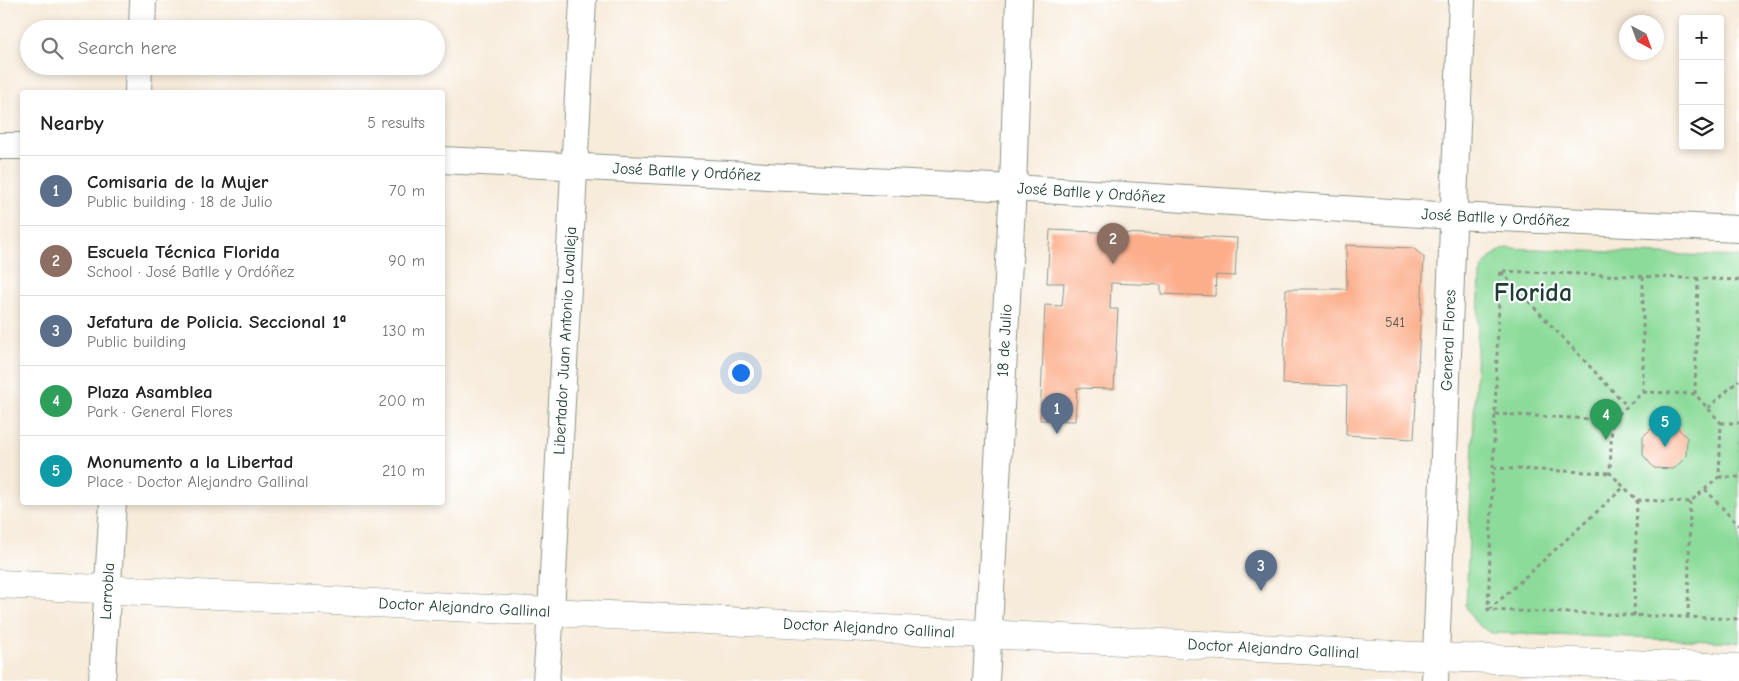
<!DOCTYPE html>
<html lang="en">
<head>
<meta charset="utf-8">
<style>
  body { margin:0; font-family:"Comic Neue",sans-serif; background:#f6f6f6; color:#222 }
  .controls { position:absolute; right:15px; top:15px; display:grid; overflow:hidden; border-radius:5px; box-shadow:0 2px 8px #0003 }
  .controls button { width:45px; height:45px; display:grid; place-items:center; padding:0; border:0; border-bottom:1px solid #e0e0e0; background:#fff; color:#222; font:25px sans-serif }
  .compass { position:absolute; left:1619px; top:15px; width:45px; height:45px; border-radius:50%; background:#fff; box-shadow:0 2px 8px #0003; rotate:139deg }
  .you { position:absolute; left:740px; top:372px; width:18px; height:18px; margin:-12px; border:4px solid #fff; border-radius:50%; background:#1a73e8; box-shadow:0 0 0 8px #1a73e833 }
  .badge { display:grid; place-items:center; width:32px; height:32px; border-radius:50%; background:#ea580c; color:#fff; font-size:16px; font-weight:700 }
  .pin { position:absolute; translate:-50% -41px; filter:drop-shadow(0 1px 2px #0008) }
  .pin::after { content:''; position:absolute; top:26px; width:18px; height:15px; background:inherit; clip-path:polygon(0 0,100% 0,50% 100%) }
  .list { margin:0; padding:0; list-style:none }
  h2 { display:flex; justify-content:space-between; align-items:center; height:65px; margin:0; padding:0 20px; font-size:21px }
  h2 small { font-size:16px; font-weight:400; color:#767676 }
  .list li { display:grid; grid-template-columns:32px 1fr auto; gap:15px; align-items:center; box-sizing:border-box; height:70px; padding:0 20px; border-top:1px solid #e0e0e0 }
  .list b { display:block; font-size:19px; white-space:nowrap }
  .list p { margin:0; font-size:16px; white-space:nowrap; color:#767676 }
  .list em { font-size:16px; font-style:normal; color:#767676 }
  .icon { flex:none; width:28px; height:28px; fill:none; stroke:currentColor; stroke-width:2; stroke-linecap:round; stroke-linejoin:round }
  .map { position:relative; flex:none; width:1739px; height:681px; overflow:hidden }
  .search { position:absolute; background:#fff; box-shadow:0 2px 8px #0003; left:20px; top:20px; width:425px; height:55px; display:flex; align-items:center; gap:12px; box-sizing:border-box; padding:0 18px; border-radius:28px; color:#767676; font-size:19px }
  .panel { position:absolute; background:#fff; box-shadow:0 2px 8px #0003; left:20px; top:90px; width:425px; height:415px; border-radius:5px }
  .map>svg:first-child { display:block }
  .green { fill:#8cdb9a; stroke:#568c67 }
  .building { fill:#fcae8b }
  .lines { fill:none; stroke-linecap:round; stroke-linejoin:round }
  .minor-casing { stroke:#8b9487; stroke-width:28 }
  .tertiary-casing { stroke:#8b9487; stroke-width:29 }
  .path { stroke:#8b9487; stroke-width:3; stroke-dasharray:4 4; stroke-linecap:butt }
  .minor { stroke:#fff; stroke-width:26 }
  .tertiary { stroke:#fff; stroke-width:28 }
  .labels { text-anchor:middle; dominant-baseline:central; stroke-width:4.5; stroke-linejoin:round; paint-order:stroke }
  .number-label { font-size:14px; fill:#56594a }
  .street-label { font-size:16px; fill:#1f3d34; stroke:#fff }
  .town-label { font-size:26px; font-weight:bold; fill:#1f3d34; stroke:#fff }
</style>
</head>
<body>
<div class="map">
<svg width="1739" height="681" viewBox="0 0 1739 681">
  <rect width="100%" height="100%" fill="#fff"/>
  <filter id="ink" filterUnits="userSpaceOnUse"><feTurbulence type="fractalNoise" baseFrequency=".02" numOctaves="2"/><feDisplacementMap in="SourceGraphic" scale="10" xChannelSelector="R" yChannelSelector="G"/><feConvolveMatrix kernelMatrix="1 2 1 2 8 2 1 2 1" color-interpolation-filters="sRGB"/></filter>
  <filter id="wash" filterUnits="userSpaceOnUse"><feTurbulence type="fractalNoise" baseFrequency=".0096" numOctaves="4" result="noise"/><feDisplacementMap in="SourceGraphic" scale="20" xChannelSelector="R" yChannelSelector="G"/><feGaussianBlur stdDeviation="1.12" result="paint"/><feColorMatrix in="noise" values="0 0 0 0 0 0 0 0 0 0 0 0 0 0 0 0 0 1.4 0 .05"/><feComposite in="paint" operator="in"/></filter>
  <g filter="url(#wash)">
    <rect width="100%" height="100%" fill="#f7ebda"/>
    <path class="green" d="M1507 248 1739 257V642L1492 633C1479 627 1471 620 1466 606L1480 274C1486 260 1493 253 1507 248Z"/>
    <g id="blocks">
      <path class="building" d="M1050 230 1237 238 1235 276 1216 275 1215 296 1161 294V285L1111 283 1110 309H1118L1114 389 1077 388 1075 421 1040 420 1045 305 1062 306 1064 283H1047Z
        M1346 245 1413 248 1424 257 1414 439 1346 435 1347 386 1283 384 1286 289H1347Z
        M1656 425H1675L1687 438 1686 457 1674 469 1654 468 1643 455V436Z"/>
    </g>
  </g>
  <g filter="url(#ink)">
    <use href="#blocks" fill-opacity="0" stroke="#8b9487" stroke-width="1"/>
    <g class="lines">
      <g class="minor-casing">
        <g id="minor">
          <path d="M142 29 143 0"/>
          <path d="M138 92 139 66"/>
          <path d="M0 146H22"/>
          <path id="s1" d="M442 160 1013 188 1453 216 1739 229"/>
          <path id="s2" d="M102 681 113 502"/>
          <path id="s3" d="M546 681 551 612 583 0"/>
          <path id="s4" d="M986 681 1013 188 1019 0"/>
          <path id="s5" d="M1435 681 1462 0"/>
        </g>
      </g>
      <g class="tertiary-casing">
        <g id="tertiary">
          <path id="s6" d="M0 584 1436 657 1739 668"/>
        </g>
      </g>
      <path class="path" d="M1501 272 1627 406
        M1739 280 1500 271 1488 610 1739 619
        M1643 392 1695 394 1721 423 1719 477 1690 502 1637 500 1610 473 1612 420Z
        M1643 392V277
        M1695 394 1698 279
        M1708 408 1739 380
        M1495 414 1612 420
        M1721 423H1739
        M1493 468 1610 473
        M1719 477H1739
        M1705 489 1739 526
        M1489 610 1624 487
        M1634 616 1637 500
        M1688 617 1690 502"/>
      <use href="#minor" class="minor"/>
      <use href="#tertiary" class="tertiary"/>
    </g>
  </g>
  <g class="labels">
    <g class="number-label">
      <text x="1395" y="322">541</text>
    </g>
    <g class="street-label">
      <text stroke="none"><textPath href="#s1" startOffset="245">José Batlle y Ordóñez</textPath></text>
      <text stroke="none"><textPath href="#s1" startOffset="650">José Batlle y Ordóñez</textPath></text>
      <text stroke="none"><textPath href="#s1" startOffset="1055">José Batlle y Ordóñez</textPath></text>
      <text stroke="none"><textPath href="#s5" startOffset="341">General Flores</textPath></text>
      <text stroke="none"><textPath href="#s3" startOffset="341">Libertador Juan Antonio Lavalleja</textPath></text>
      <text stroke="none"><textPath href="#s4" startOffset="341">18 de Julio</textPath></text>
      <text stroke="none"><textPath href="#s2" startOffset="90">Larrobla</textPath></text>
      <text stroke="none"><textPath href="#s6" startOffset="465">Doctor Alejandro Gallinal</textPath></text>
      <text stroke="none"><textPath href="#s6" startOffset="870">Doctor Alejandro Gallinal</textPath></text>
      <text stroke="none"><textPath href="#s6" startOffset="1275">Doctor Alejandro Gallinal</textPath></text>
    </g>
    <g class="town-label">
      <text x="1533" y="293">Florida</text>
    </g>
  </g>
</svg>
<div class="controls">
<button>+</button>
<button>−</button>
<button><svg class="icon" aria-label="layers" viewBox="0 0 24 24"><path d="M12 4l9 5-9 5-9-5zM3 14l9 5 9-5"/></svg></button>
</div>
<svg class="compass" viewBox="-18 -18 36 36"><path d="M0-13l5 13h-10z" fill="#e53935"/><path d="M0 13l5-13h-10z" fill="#767676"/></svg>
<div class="you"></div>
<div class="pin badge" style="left:1057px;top:434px;background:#5c6f8a">1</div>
<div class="pin badge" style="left:1113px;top:264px;background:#8d6e63">2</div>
<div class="pin badge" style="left:1261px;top:591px;background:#5c6f8a">3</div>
<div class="pin badge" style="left:1606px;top:440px;background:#2e9e5b">4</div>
<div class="pin badge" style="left:1665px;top:447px;background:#0f9aa8">5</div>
<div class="search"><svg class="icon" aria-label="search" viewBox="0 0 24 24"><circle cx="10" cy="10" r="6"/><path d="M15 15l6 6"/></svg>Search here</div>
<section class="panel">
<h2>Nearby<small>5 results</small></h2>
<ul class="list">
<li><span class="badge" style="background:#5c6f8a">1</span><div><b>Comisaria de la Mujer</b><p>Public building · 18 de Julio</p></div><em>70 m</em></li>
<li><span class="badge" style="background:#8d6e63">2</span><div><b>Escuela Técnica Florida</b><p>School · José Batlle y Ordóñez</p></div><em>90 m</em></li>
<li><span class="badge" style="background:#5c6f8a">3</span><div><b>Jefatura de Policia. Seccional 1ª</b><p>Public building</p></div><em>130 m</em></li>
<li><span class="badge" style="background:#2e9e5b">4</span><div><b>Plaza Asamblea</b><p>Park · General Flores</p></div><em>200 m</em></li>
<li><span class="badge" style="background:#0f9aa8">5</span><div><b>Monumento a la Libertad</b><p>Place · Doctor Alejandro Gallinal</p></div><em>210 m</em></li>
</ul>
</section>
</div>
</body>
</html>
